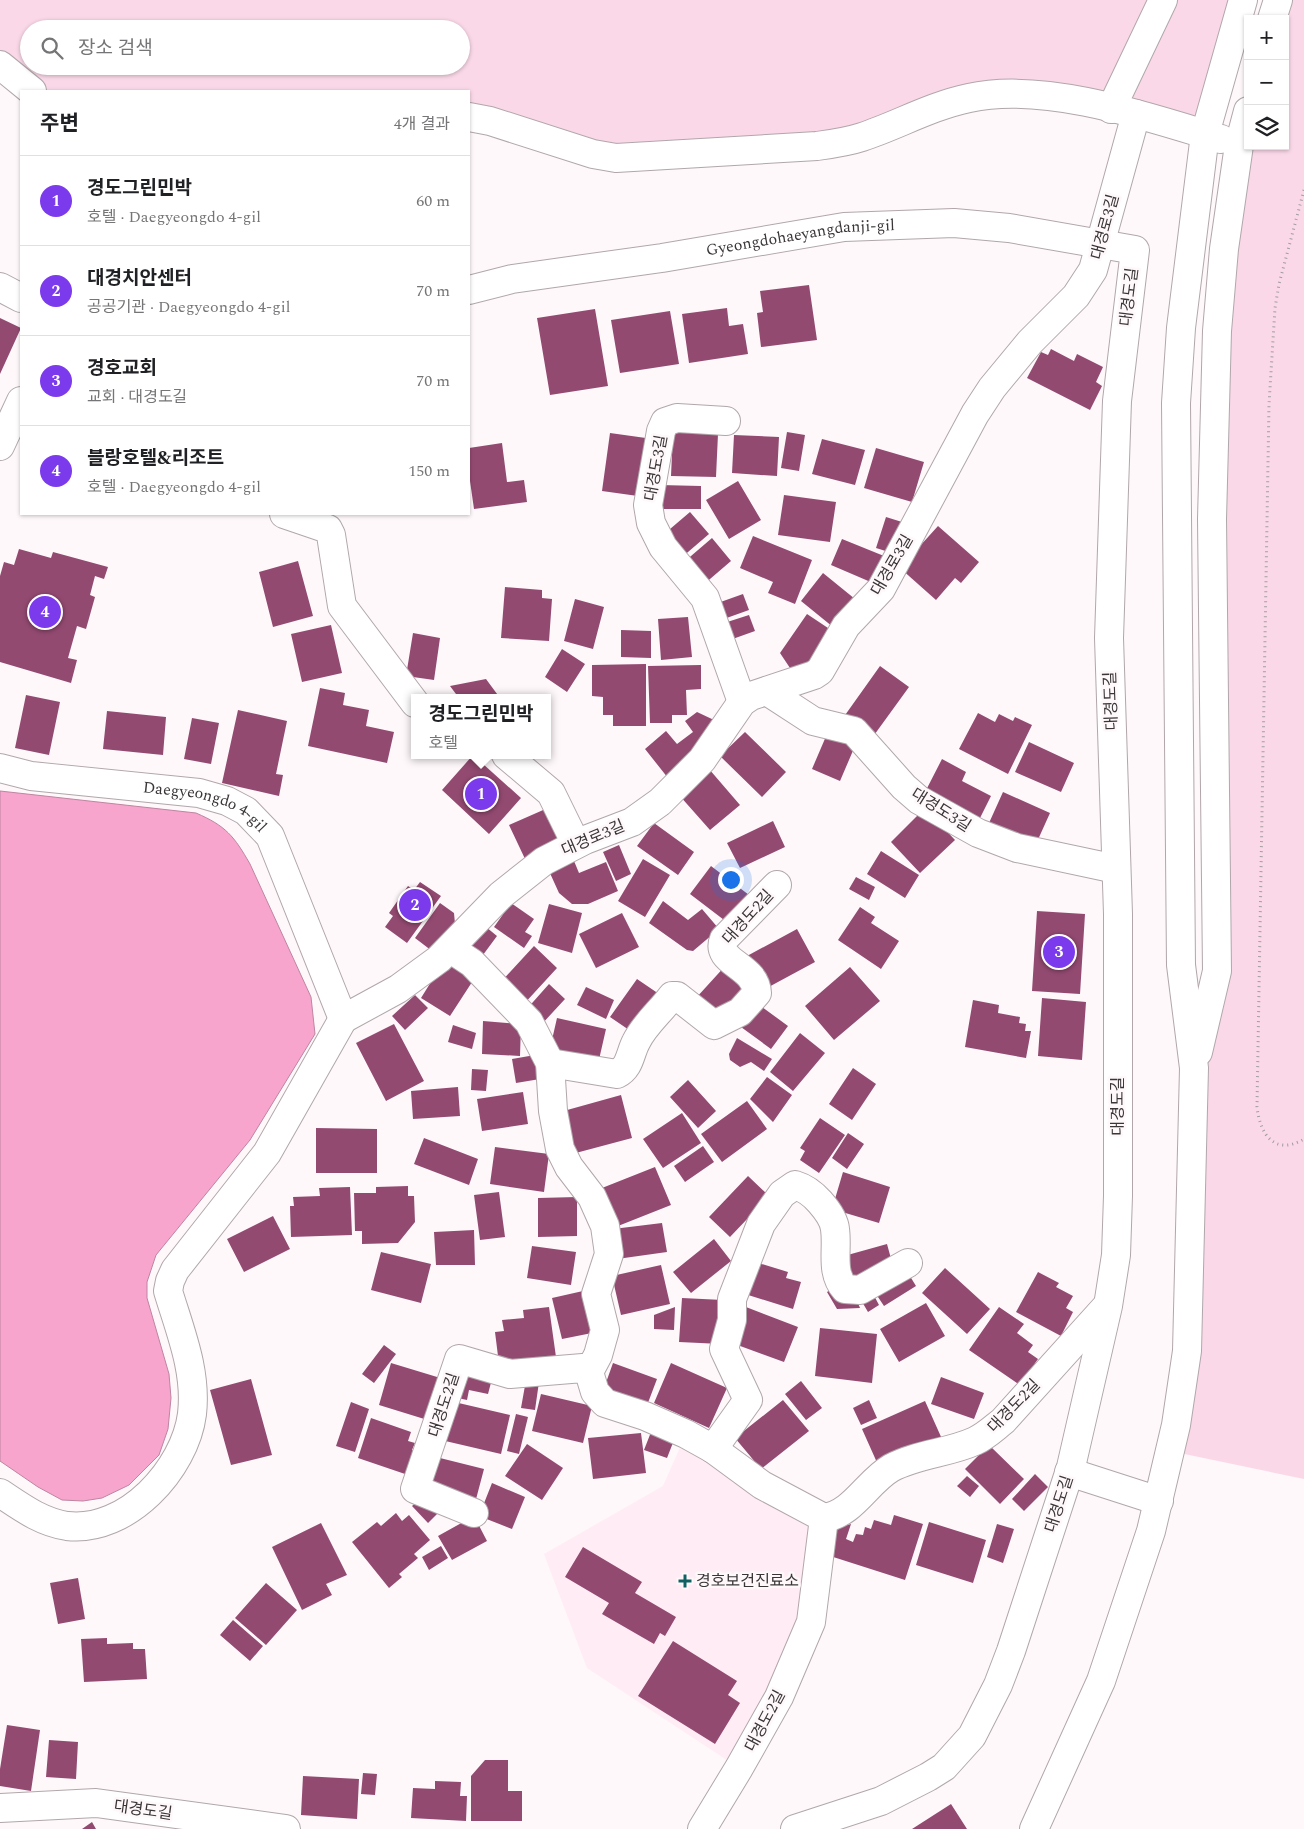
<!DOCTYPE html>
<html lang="ko">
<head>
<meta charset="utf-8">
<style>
  body { margin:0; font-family:Spectral,"Noto Sans KR",serif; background:#f2f2f2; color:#202124 }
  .controls { position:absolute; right:15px; top:15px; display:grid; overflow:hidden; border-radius:0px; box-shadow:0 1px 4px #0004 }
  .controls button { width:45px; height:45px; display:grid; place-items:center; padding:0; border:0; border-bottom:1px solid #e0e0e0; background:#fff; color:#202124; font:25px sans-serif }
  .you { position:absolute; left:730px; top:879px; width:18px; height:18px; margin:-12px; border:4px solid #fff; border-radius:50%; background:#1a73e8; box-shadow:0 0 0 8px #1a73e833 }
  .badge { display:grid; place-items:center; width:32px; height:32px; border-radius:50%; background:#7c3aed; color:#fff; font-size:16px; font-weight:700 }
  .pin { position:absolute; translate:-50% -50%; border:2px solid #fff; box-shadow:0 1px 5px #0006 }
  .popup { position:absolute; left:411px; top:694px; width:140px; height:65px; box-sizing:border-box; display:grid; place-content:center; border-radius:0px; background:#fff; filter:drop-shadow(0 1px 4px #0005); font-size:16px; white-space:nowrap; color:#757577 }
  .popup b { font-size:19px; color:#202124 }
  .popup::after { content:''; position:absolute; left:50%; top:100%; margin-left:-10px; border:10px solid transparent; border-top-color:#fff }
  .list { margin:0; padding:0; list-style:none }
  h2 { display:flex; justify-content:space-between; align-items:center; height:65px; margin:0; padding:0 20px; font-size:21px }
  h2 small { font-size:16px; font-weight:400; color:#757577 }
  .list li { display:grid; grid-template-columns:32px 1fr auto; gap:15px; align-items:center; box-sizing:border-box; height:90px; padding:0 20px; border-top:1px solid #e0e0e0 }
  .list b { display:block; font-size:19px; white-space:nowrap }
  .list p { margin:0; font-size:16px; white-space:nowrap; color:#757577 }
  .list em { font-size:16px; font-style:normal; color:#757577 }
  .icon { flex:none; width:28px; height:28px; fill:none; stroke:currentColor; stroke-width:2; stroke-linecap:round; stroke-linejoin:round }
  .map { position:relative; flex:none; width:1304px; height:1829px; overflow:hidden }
  .search { position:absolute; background:#fff; box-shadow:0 1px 4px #0004; left:20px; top:20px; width:450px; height:55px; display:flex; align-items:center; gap:12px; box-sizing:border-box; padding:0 18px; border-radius:28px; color:#757577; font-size:19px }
  .panel { position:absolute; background:#fff; box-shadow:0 1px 4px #0004; left:20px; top:90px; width:450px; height:425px; border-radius:0px }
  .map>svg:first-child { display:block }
  .built { fill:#ffecf4 }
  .green { fill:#fad8e8; fill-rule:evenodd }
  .water { fill:#f7a5cd; stroke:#be84a0 }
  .building { fill:#934a71 }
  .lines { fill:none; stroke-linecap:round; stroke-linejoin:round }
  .minor-casing { stroke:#b1a7ab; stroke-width:30 }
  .path { stroke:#a29d9f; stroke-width:3; stroke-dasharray:1 4; stroke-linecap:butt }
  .minor { stroke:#fff; stroke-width:28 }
  .poi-dot { fill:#106164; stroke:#fef8fa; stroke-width:2 }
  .labels { text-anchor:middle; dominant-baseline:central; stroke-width:5; stroke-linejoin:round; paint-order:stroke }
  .street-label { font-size:16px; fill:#3a3638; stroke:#fef8fa }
  .poi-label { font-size:16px; fill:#3a3638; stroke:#fef8fa; text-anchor:start }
</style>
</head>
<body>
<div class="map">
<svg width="1304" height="1829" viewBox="0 0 1304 1829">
  <rect width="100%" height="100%" fill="#fef8fa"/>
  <path class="built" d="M686 1434 824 1518 814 1609 739 1768 587 1668 544 1554 663 1486Z"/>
  <path class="green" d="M0 0H1243L1205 134 1026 93 879 131 634 158 469 117V91H32L0 65ZM29 29H461V66H29Z
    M1278 0H1304V1479L1170 1451 1194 1068 1217 971 1212 519 1248 146H1285V19Z"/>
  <path class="water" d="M0 791 196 813C226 826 234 836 250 864L311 997 315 1034 250 1140 156 1255 147 1282V1298L169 1374 171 1398 168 1429 159 1455 129 1485 102 1498 83 1501 62 1500 38 1487 0 1461Z"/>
  <path class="building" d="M809 285 817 340 761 347 757 313 763 312 760 291Z
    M727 308 729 326 743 324 748 354 689 363 682 314Z
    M595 309 608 386 550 395 537 318Z
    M670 311 679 364 620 373 611 320Z
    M0 318 21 328 0 374Z
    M1051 349 1074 361 1077 354 1103 367 1096 382 1102 386 1090 410 1027 378 1041 352 1048 355Z
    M673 432 718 434 716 477 671 476Z
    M787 432 805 435 799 471 781 468Z
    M610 433 653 439 645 497 602 491Z
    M734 435 779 437 777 476 732 473Z
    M822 439 865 450 855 485 812 474Z
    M502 443 507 482 524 480 527 502 474 509 469 474V448Z
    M876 448 924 462 912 502 864 488Z
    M738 481 761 520 729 539 706 500Z
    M660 485 701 486V509H660Z
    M784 495 836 502 830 542 778 535Z
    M690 512 709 534 681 558 663 535Z
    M886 517 902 522 892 553 876 548Z
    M938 526 979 562 961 583 955 578 936 600 900 568Z
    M753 536 812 560 795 604 768 593 773 582 740 568Z
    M712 538 731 561 703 585 684 562Z
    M842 539 884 556 873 583 831 565Z
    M19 549 51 558 53 552 108 567 104 579 95 576 90 595 95 597 86 629 77 626 68 658 77 660 71 683 0 662V576L4 562 14 565Z
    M298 561 313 616 273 627 259 572Z
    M823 573 855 599 833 627 801 601Z
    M505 587 542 590V598L552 599 549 641 501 638Z
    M743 594 749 610 721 620 715 604Z
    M575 599 604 607 593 649 564 641Z
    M807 614 834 632 811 666 792 671 780 653Z
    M749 615 755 631 727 641 721 624Z
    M688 617 692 657 661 660 658 619Z
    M331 625 342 673 302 682 291 634Z
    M621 630 651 631V658L621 657Z
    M413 633 440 638 434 680 406 676Z
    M562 649 585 664 567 692 545 677Z
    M646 664V726H613V715H603V697L592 696V665Z
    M701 665V689L686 690 687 715H672V723H650L648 666Z
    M880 666 909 687 872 738 843 718Z
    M486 679 500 698H459L450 686Z
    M320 688 345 693 343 705 369 710 366 726 394 732 387 763 308 746Z
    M26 695 60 702 49 755 15 748Z
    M238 710 287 721 276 774 283 775 279 796 222 783Z
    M107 711 166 717 163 755 103 749Z
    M697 712 714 720 700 752 668 778 645 749 666 731 677 744 693 732 685 721Z
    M978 713 995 722 999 714 1013 721 1015 717 1032 725 1008 774 959 749Z
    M192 718 219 723 211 764 184 759Z
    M830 727 858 739 840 781 812 769Z
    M745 732 786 772 762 797 720 756Z
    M1029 742 1074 763 1061 792 1015 772Z
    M473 755 521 798 489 834 442 790Z
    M942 759 966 772 962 781 991 796 976 826 922 798Z
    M709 769 740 805 710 830 679 795Z
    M1003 792 1050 813 1036 844 989 823Z
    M550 807 566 842 526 861 509 825Z
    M925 808 955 840 920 873 891 842Z
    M773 821 785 847 740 868 727 843Z
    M654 823 694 852 678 875 637 846Z
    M619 845 631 874 616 881 603 852Z
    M881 851 919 875 905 898 867 874Z
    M643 859 670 875 645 917 618 901Z
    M574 861 579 873 606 862 618 891 588 904H572L559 893 549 871Z
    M711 866 749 895 728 923 690 894Z
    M856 877 875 887 869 900 849 889Z
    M420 882 441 896 407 943 385 927 393 916 389 913 408 886 414 890Z
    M663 901 688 920 702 909 719 929 693 951 687 950 649 923Z
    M440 903 454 913 455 924 432 951 415 938Z
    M511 903 534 919 525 932 532 936 524 948 494 927Z
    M549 904 582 913 572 953 538 943Z
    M860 907 875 917 871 923 899 941 881 969 838 940Z
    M1037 911 1085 914 1080 994 1032 991Z
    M622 913 639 947 596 968 579 934Z
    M486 927 497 936 480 959 468 950Z
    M797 929 815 962 765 989 747 956Z
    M534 946 557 968 523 1005 499 984Z
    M444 961 474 979 450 1016 421 998Z
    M727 964 750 991 717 1017 696 998Z
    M850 967 880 1001 834 1040 805 1006Z
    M637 979 659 994 632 1032 610 1017Z
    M549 984 565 999 541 1025 525 1011Z
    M586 987 614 1000 606 1019 577 1005Z
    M415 995 428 1008 405 1030 392 1016Z
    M1042 998 1086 1002 1082 1060 1038 1056Z
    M973 1000 999 1005 998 1013 1020 1017 1019 1023 1026 1024 1025 1031H1031L1026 1058 965 1047Z
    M758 1004 788 1026 771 1049 741 1027Z
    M557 1018 606 1029 598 1064 549 1053Z
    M483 1021 521 1024 520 1056 482 1054Z
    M394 1024 424 1081 386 1101 356 1043Z
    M453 1025 476 1033 472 1049 448 1042Z
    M800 1033 825 1053 793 1091 770 1072Z
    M737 1038 772 1059 764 1071 751 1062 740 1067 730 1060 729 1054Z
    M535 1055 540 1079 516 1083 512 1059Z
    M853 1068 876 1084 852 1120 829 1104Z
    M472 1069 488 1070 486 1091 471 1090Z
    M767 1077 792 1095 773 1122 750 1099Z
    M688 1080 716 1111 698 1128 670 1097Z
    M458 1087 460 1116 413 1119 411 1091Z
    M523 1092 528 1124 482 1131 477 1099Z
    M621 1095 632 1138 572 1154 560 1112Z
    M747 1101 767 1129 722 1162 701 1134Z
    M682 1113 701 1143 663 1168 643 1139Z
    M820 1118 845 1135 819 1173 800 1160 805 1151 800 1148Z
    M316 1128 377 1129V1173H316Z
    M848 1133 864 1144 847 1169 832 1158Z
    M424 1138 478 1159 469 1185 414 1164Z
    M703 1146 714 1162 685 1182 674 1166Z
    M495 1147 549 1154 544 1192 490 1184Z
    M655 1167 671 1205 618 1226 602 1188Z
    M843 1172 890 1187 879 1223 832 1209Z
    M748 1176 769 1196 730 1237 709 1217Z
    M408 1186V1196H414L415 1222 398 1243 362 1244V1231H355L354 1193H376V1187Z
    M350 1187 352 1235 291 1237 290 1206H294L293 1197 320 1196 319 1188Z
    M499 1192 505 1237 480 1240 474 1195Z
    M577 1197V1236L538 1237V1198Z
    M273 1216 290 1249 244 1272 227 1239Z
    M662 1223 667 1252 617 1259 613 1229Z
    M474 1230 475 1265H436L434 1232Z
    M714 1239 731 1261 691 1293 673 1272Z
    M887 1244 893 1266 851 1277 844 1256Z
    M532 1246 576 1252 571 1285 527 1278Z
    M381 1252 431 1264 421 1303 371 1290Z
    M755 1262 788 1272 786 1278 801 1282 793 1309 745 1294Z
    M661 1265 670 1304 621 1315 612 1276Z
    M905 1268 916 1286 884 1306 872 1288Z
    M945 1268 990 1309 967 1334 922 1293Z
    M1038 1272 1059 1283 1056 1287 1073 1296 1066 1308 1073 1312 1061 1336 1016 1312Z
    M838 1285 855 1296 860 1308 837 1309 827 1292Z
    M870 1288 879 1305 868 1312 858 1295Z
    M583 1291 592 1333 562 1339 552 1298Z
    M682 1298 723 1300 721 1344 679 1342Z
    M926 1303 945 1336 899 1362 880 1329Z
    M549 1307 556 1357 499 1364 495 1332 504 1331 502 1320 524 1318 523 1310Z
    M675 1307 674 1330 654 1329V1315Z
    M746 1307 798 1327 784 1362 732 1343Z
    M999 1307 1024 1324 1017 1333 1033 1345 1028 1352 1038 1359 1020 1385 969 1350Z
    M820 1328 877 1334 872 1383 815 1376Z
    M384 1345 396 1354 374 1383 362 1374Z
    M391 1363 447 1380 434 1422 379 1405Z
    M613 1363 657 1379 646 1408 603 1391Z
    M671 1363 727 1388 709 1428 654 1403Z
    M460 1366 493 1375 488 1394 469 1390 467 1400 453 1397Z
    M941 1377 984 1393 974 1419 931 1404Z
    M251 1379 272 1455 231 1465 210 1390Z
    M526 1380 539 1382 535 1410 521 1408Z
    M801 1381 822 1408 806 1420 785 1394Z
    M541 1394 592 1406 583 1443 532 1431Z
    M783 1400 809 1431 761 1469 735 1438Z
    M869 1400 877 1418 861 1425 853 1408Z
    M450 1401 510 1415 501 1454 441 1440Z
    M925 1401 942 1439 879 1467 862 1429Z
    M351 1402 369 1409 355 1452 336 1446Z
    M516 1414 528 1417 519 1454 507 1451Z
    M371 1418 411 1432 408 1441 415 1443 412 1450 416 1452 408 1475 358 1458Z
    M653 1427 676 1435 667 1458 644 1450Z
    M641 1433 646 1473 593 1479 588 1438Z
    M527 1444 563 1468 542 1500 505 1476Z
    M989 1445 1024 1479 1000 1504 965 1469Z
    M436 1457 484 1469 475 1503 427 1491Z
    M1035 1474 1048 1487 1024 1511 1012 1499Z
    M967 1476 979 1486 970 1497 957 1486Z
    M492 1483 525 1497 512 1529 479 1516Z
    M422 1497 441 1510 428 1523 412 1506Z
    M396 1513 402 1521 409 1515 430 1540 414 1554 418 1558 399 1574 402 1577 389 1588 352 1542 377 1522 381 1526Z
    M894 1515 923 1524 905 1580 827 1555 836 1528 851 1524 846 1539 853 1542 856 1534 863 1535 865 1527 871 1529 874 1520 891 1525Z
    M474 1516 487 1541 452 1560 438 1536Z
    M929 1522 986 1540 973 1583 916 1565Z
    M321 1523 347 1575 326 1584 332 1595 302 1610 272 1547Z
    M997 1524 1014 1529 1003 1563 987 1557Z
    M441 1546 448 1558 429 1570 422 1557Z
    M583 1547 642 1582 635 1593 676 1617 665 1636 660 1633 654 1644 602 1614 609 1603 565 1577Z
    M78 1578 85 1619 58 1624 50 1583Z
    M266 1583 297 1610 266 1645 235 1618Z
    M233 1620 263 1646 250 1661 220 1635Z
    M107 1638V1644L133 1643V1649H145L147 1679 84 1682 81 1639Z
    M673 1641 737 1681 728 1695 740 1703 715 1744 638 1696Z
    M7 1725 40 1730 31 1791 0 1786V1769Z
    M49 1740 78 1742 76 1779 46 1777Z
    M485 1760H508V1791H522V1821H471V1776Z
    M363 1773 377 1774 375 1795 361 1794Z
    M303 1776 359 1779 357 1819 301 1815Z
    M435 1781 461 1782 460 1796H467L466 1821 411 1818 413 1788 435 1789Z
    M951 1804 967 1829H912Z
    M92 1822 96 1829H82Z"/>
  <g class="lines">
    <g class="minor-casing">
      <g id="minor">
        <path d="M1272 19 1278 0"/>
        <path d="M0 65 32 91"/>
        <path d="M1111 109 1163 0"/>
        <path d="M469 117 490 121 593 154 616 158 817 146C832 144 847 142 862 137 898 125 931 106 969 98 1044 81 1149 117 1221 139"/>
        <path d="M0 287 21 298"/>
        <path id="s1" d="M469 290 512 279 662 258 844 227 954 223 1009 228 1135 250 1117 401 1109 638 1118 914V1196L1116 1255 1108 1306 1071 1467 1011 1651 998 1685 972 1736 944 1767 928 1777 881 1801 795 1829"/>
        <path d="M726 421 677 418 665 422 661 431 648 505 651 523 663 547 705 598 742 702"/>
        <path d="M0 446 21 401"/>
        <path d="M284 514 328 529 331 535 342 606 415 703"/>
        <path d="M767 691 813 721 854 731 904 787 919 800 978 833 1017 848 1116 869"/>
        <path d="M506 755 551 793 576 844"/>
        <path id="s2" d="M0 768 31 776 199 793 227 801 246 811 270 836 343 1019"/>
        <path d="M451 949 472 963 529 1022 550 1063 553 1111 560 1149 569 1167 592 1197 605 1226 609 1254 596 1294 605 1330 598 1355 589 1372"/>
        <path d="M343 1019 398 989 439 959 501 895 544 861 585 840 632 822 660 802 702 760 742 702 751 696 814 675 820 671 846 626 881 589 975 414 992 388 1030 342 1076 296 1093 270 1136 114"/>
        <path d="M1198 1052 1217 971 1212 519 1217 331 1224 249 1239 145 1248 111"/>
        <path d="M550 1063 617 1074C630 1068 630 1053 636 1042 644 1025 661 1011 672 996H677L714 1025 740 1012 757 993C756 965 714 963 724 939L777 885"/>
        <path d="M713 1449 748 1400 724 1349 732 1320V1299L761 1224 782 1194 795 1185C805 1188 813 1194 820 1202 827 1210 834 1219 835 1229 838 1250 830 1272 845 1289L860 1290 908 1263"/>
        <path d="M1069 1472 1159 1501"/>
        <path d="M0 1493C21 1507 41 1522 67 1526 127 1533 185 1469 192 1414 197 1371 180 1331 168 1291L170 1281 175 1270 267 1153 343 1019"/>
        <path d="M474 1513 415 1489 459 1359 510 1374 583 1368 589 1372 595 1392 605 1403 645 1416 686 1434 713 1449 762 1485 824 1518 811 1622 779 1697 739 1768 702 1829"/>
        <path d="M824 1518C853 1514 867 1482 891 1468 917 1454 949 1453 975 1441 986 1436 994 1428 1003 1421L1106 1307"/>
        <path d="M0 1808 96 1803 286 1829"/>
        <path d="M1034 1829 1101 1681 1151 1531 1176 1425 1187 1351 1194 1068 1181 965 1176 403 1181 328 1205 134 1243 0"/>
      </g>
    </g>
    <path class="path" d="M1304 190 1279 284 1275 308 1269 404 1257 1107C1260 1135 1275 1156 1304 1139"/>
    <use href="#minor" class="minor"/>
  </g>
  <path class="poi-dot" d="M682.5 1573.5h5v5h5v5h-5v5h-5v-5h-5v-5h5z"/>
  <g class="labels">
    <g class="street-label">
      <text transform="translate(1105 227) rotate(-75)">대경로3길</text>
      <text stroke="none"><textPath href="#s1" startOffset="336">Gyeongdohaeyangdanji-gil</textPath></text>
      <text transform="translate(1129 297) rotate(-83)">대경도길</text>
      <text transform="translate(656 468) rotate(-80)">대경도3길</text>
      <text transform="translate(892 565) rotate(-60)">대경로3길</text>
      <text transform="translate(1111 701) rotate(-92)">대경도길</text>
      <text transform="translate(941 810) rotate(32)">대경도3길</text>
      <text stroke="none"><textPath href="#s2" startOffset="211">Daegyeongdo 4-gil</textPath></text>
      <text transform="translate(593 838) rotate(-23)">대경로3길</text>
      <text transform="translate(748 917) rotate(-48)">대경도2길</text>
      <text transform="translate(1118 1106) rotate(-90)">대경도길</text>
      <text transform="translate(444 1405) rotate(-72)">대경도2길</text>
      <text transform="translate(1014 1406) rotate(-46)">대경도2길</text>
      <text transform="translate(1059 1504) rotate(-72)">대경도길</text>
      <text transform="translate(765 1721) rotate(-62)">대경도2길</text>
      <text transform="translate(143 1810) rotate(8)">대경도길</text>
    </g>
    <g class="poi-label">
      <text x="696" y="1581">경호보건진료소</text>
    </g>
  </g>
</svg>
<div class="controls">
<button>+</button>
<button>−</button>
<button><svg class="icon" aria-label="layers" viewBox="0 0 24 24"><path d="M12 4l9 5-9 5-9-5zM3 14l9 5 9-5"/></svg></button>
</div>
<div class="you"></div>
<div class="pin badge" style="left:481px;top:794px">1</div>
<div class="popup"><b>경도그린민박</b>호텔</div>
<div class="pin badge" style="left:415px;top:905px">2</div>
<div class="pin badge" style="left:1059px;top:952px">3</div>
<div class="pin badge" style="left:45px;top:612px">4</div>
<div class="search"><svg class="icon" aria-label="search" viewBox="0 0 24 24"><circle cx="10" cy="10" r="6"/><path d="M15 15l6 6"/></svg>장소 검색</div>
<section class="panel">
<h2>주변<small>4개 결과</small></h2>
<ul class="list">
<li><span class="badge">1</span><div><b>경도그린민박</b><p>호텔 · Daegyeongdo 4-gil</p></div><em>60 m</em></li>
<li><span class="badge">2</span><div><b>대경치안센터</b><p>공공기관 · Daegyeongdo 4-gil</p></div><em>70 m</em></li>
<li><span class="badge">3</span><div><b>경호교회</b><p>교회 · 대경도길</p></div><em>70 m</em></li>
<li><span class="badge">4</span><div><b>블랑호텔&amp;리조트</b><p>호텔 · Daegyeongdo 4-gil</p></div><em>150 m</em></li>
</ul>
</section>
</div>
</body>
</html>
